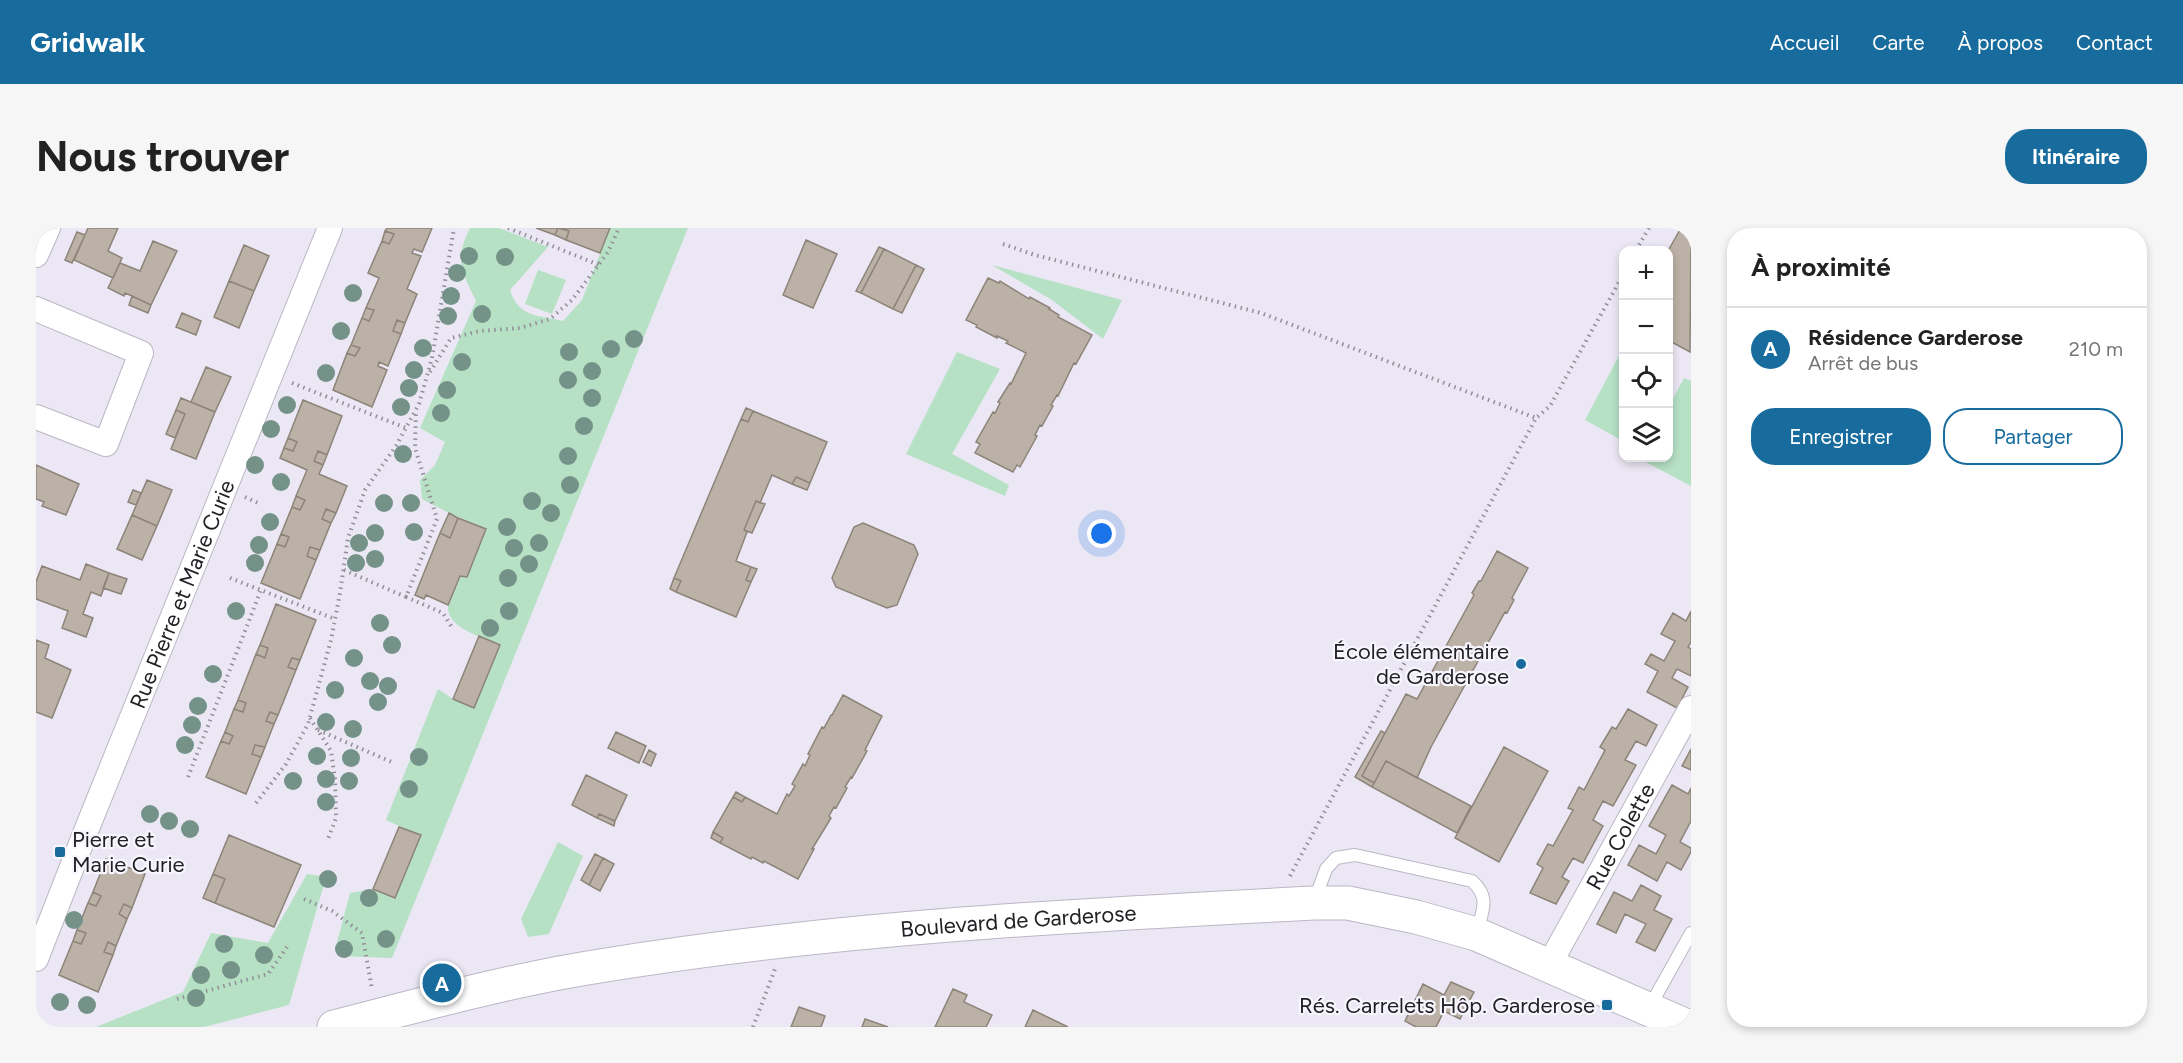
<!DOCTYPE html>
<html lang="fr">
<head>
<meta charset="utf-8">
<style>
  body { margin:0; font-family:Figtree,sans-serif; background:#f6f6f6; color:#222 }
  .controls { position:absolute; right:18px; top:18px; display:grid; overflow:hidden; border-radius:12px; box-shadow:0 3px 9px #0003 }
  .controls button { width:54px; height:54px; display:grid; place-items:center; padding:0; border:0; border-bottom:2px solid #e0e0e0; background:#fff; color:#222; font:30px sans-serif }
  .you { position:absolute; left:1066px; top:306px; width:21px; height:21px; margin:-15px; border:4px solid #fff; border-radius:50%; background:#1a73e8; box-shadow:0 0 0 9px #1a73e833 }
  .badge { display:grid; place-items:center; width:39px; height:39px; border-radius:50%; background:#186c9d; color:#fff; font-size:20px; font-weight:700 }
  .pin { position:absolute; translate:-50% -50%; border:3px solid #fff; box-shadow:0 2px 6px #0006 }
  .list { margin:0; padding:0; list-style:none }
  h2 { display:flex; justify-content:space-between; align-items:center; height:78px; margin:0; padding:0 24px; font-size:26px }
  h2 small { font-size:20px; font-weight:400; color:#767676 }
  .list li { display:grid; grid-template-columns:39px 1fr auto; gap:18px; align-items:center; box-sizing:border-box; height:84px; padding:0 24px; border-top:2px solid #e0e0e0 }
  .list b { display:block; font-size:22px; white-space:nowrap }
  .list p { margin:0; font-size:20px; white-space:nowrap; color:#767676 }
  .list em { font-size:20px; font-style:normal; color:#767676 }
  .actions { display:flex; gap:12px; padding:18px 24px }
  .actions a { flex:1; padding:14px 0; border:2px solid #186c9d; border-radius:24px; text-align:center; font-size:21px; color:#186c9d }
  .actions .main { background:#186c9d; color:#fff }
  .icon { flex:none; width:33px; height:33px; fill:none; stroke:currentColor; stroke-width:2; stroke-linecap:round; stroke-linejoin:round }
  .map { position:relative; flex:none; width:1655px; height:799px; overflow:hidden; border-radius:24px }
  header { display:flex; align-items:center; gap:36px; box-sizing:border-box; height:84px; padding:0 30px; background:#186c9d; color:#fff }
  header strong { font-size:28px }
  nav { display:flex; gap:33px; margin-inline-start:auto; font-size:21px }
  .intro { display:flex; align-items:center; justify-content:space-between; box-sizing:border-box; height:144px; padding:0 36px }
  h1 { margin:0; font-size:42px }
  .button { padding:15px 27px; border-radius:24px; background:#186c9d; color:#fff; font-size:21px; font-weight:700 }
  main { display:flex; gap:36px; padding:0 36px }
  aside { flex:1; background:#fff; border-radius:24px; box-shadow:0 3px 9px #0003 }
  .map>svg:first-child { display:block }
  .green { fill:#b6e1c5 }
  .building { fill:#bcb1a7; stroke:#8c8379; stroke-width:1.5 }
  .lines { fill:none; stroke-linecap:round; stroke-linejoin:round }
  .service-casing { stroke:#bbb7c4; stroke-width:14 }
  .minor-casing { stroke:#bbb7c4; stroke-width:26 }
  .secondary-casing { stroke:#bbb7c4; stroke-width:35 }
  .path { stroke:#928f99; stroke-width:4; stroke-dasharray:1.5 4.5; stroke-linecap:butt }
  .service { stroke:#fff; stroke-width:12 }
  .minor { stroke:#fff; stroke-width:24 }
  .secondary { stroke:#fff; stroke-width:33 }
  .tree { fill:#759288 }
  .poi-dot { fill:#186c9d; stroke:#f7f5fd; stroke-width:2 }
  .labels { text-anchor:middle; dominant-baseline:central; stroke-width:4.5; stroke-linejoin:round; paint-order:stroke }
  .street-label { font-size:22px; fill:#222025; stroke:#f7f5fd }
  .poi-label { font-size:22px; fill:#222025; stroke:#f7f5fd; text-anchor:end }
</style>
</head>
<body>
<header>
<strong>Gridwalk</strong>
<nav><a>Accueil</a><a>Carte</a><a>À propos</a><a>Contact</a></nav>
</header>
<div class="intro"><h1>Nous trouver</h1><a class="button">Itinéraire</a></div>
<main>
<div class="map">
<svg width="1655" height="799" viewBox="0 0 1655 799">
  <rect width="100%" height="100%" fill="#ebe7f4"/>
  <path class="green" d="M434 0H463L512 19 474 62C483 90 502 87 527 93L546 72 574 0H652L356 730 303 728 300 718 314 665 337 661 359 670 384 608 350 592 402 461 417 471 438 479 464 417C449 410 411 401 412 379 412 369 420 357 424 348L431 349 450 301 413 285 386 271 384 252 399 237 409 214 384 200 440 73C425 42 418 33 434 0Z
    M956 37 1086 72 1067 111 1016 72Z
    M502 42 530 52 516 86 489 76Z
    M1587 120V213L1549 192Z
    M921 124 964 141 916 226 973 257 969 268 870 226Z
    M1648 150 1655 153V258L1604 231 1632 230 1633 178Z
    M522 614 547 628 513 706 492 709 485 691Z
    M271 646 290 649 253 777 168 799H60L147 764 175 705 232 715Z"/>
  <path class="building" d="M52 0H82L72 23 86 30 77 50 38 32Z
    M351 0H396L386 24 378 21 376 25 385 28 371 61 381 66 369 95 361 92 357 103 365 106 352 138 343 134 342 138 351 142 336 179 297 162 311 125 319 128 324 120 315 117 326 90 333 93 338 82 330 80 343 50 332 45 346 13 353 16 358 6 349 3Z
    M500 0H522L519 7Z
    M522 0 533 3 530 12 519 7Z
    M525 0H574L564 25 530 12 533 3Z
    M1645 0 1655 4 1654 124 1632 112V23Z
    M349 3 358 6 353 16 346 13Z
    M41 4 49 7 36 35 29 32Z
    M770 12 801 26 777 80 747 67Z
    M117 13 141 23 115 77 96 68 89 65 88 68 72 60 84 35 104 43Z
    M208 17 233 28 218 63 193 53Z
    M843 19 848 21 825 65 820 63Z
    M848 21 880 37 857 81 825 65Z
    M880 37 888 41 866 85 857 81Z
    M952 50 963 55 964 53 993 71 994 69 1014 80 1013 81 1023 87 1022 89 1056 107 1040 136 1038 135 1022 168 1021 167 1015 177 1017 178 1006 198 1004 197 999 207 1001 208 984 239 981 237 977 244 939 225 944 216 940 214 957 184 959 185 964 175 962 174 974 155 975 156 990 125 970 115 972 113 961 108V110L940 99 941 97 930 92Z
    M193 53 218 63 203 100 178 89Z
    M96 68 115 77 112 85 93 77Z
    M330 80 338 82 333 93 326 90Z
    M146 85 165 93 160 107 140 99Z
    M361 92 369 95 365 106 357 103Z
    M315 117 324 120 319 128 311 125Z
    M170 139 195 149 179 184 155 174Z
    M145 170 179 184 160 231 135 221 149 186 140 182Z
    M267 172 306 188 291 227 282 223 278 233 287 237 283 246 311 258 300 285 290 281 286 291 295 295 284 322 274 319 271 328 280 332 264 371 225 355 241 316 249 319 253 309 245 306 256 279 264 282 269 272 260 268 271 242 244 230 248 220 257 223 261 214 252 210Z
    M710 180 717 183 712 194 705 191Z
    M140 182 149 186 139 210 130 206Z
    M717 183 791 214 774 255 760 249 756 256 736 247 724 275 720 273 708 302 711 304 700 333 715 339 710 352 715 354 700 389 640 364 645 353 638 350 705 191 712 194Z
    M252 210 261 214 257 223 248 220Z
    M282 223 291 227 287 237 278 233Z
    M0 237 43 256 30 287 6 278 8 274 0 271Z
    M760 249 774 255 771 262 756 256Z
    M111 252 136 262 121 298 96 287Z
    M97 262 105 265 100 277 92 274Z
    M260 268 269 272 264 282 256 279Z
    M720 273 729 276 716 305 708 302Z
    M290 281 300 285 295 295 286 291Z
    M413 285 422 290 414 310 404 305Z
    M96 287 121 298 106 332 81 321Z
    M422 290 450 301 431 349 424 348 412 377 390 367 388 371 379 367 404 305 414 310Z
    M827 295 878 317 882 326 861 377 851 380 800 359 796 350 818 299Z
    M245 306 253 309 249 319 241 316Z
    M274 319 284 322 280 332 271 328Z
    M1461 323 1492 340 1476 370 1478 372 1471 385 1469 384 1395 519 1381 550 1350 533 1338 555 1326 548 1370 466 1381 471 1438 367 1436 365 1443 353H1445Z
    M50 336 73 345 65 368 55 364 47 386 57 390 50 409 26 400 32 383 0 371V354L6 338 44 352Z
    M715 339 721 341 715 354 710 352Z
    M73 345 91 351 85 366 67 360Z
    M638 350 645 353 640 364 634 361Z
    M240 376 280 392 264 432 256 430 252 439 260 442 242 487 234 484 230 493 238 496 229 519 219 517 216 526 225 529 210 566 170 549 185 513 193 516 197 508 189 504 198 481 207 484 210 475 202 472 220 426 229 430 232 420 224 417Z
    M1655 383V414L1652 419 1655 421V448L1641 441 1636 450 1652 459 1641 480 1611 464 1622 443 1609 436 1615 426 1628 433 1639 413 1625 406 1637 385 1650 393Z
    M443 408 464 417 438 480 417 471Z
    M0 412 13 417 9 430 35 442 16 490 0 484Z
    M224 417 232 420 229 430 220 426Z
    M256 430 264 432 260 442 252 439Z
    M807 467 846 488 829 522 831 523 816 550 815 549 809 559 811 560 800 580 798 579 793 588 795 590 776 621H778L762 651 728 633 727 635 716 629 715 631 684 615 687 610 677 604 697 569 706 574 709 569 741 586 751 566 753 568 759 558 756 556 767 536 769 538 774 527 772 526 786 499 788 500 795 487H796Z
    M202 472 210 475 207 484 198 481Z
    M1592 481 1621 497 1610 518 1600 513 1589 532 1600 537 1577 578 1567 573 1557 592 1567 598 1547 635 1537 630 1526 649 1533 653 1520 676 1494 665 1507 640 1501 636 1512 616 1517 618 1537 582 1532 580 1543 559 1548 562 1569 522 1564 519 1576 499 1580 501Z
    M234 484 242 487 238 496 230 493Z
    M1345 503 1349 505 1326 548 1338 555 1336 559 1319 549Z
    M189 504 197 508 193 516 185 513Z
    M580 504 610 518 603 535 572 520Z
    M219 517 229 519 225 529 216 526Z
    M1468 519 1512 543 1463 634 1419 610Z
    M1655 521V542L1646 538Z
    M613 522 620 526 615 538 607 534Z
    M1350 533 1435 578 1421 605 1336 559Z
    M550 547 591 567 579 593 563 586 561 590 536 577Z
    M1636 557 1652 566 1655 560V593L1644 614 1655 620V624L1645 642 1631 634 1621 653 1592 637 1603 617 1620 626 1630 607 1613 598Z
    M700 564 709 569 706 574 697 569Z
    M563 586 579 593 578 598 561 590Z
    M363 599 385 607 359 670 337 661Z
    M677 604 687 610 684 615 675 610Z
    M193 607 265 637 238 699 179 675 189 651 177 646Z
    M559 626 567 630 553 657 545 652Z
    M567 630 578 636 564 663 553 657Z
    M70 631 109 646 96 680 88 676 83 686 91 691 80 718 72 714 68 724 77 727 62 764 23 747 37 713 45 716 50 705 41 702 52 675 60 678 65 668 57 664Z
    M177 646 189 651 179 675 167 670Z
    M1605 657 1625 668 1618 682 1636 691 1619 723 1600 714 1610 696 1589 686 1580 705 1561 696 1578 664 1596 673Z
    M57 664 65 668 60 678 52 675Z
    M88 676 96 680 91 691 83 686Z
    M41 702 50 705 45 716 37 713Z
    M72 714 80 718 77 727 68 724Z
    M1415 754 1438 764 1424 791 1408 783 1400 799H1380L1369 793 1387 756 1408 767Z
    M917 761 931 767 928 774 956 787 950 799H899Z
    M763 779 789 788 785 799H755Z
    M997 782 1032 799H989Z
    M829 791 852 799H826Z"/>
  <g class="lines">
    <g class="service-casing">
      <path id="service" d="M1278 674 1290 641 1300 630 1319 627 1436 653C1455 670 1446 683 1441 704
        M1613 780 1655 705"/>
    </g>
    <g class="minor-casing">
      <g id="minor">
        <path d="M0 27 12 0"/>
        <path d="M0 81 105 125 70 216 0 189"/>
        <path id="s1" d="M0 731 52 598 294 0"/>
        <path id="s2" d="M1513 737 1655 480"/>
      </g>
    </g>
    <g class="secondary-casing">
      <g id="secondary">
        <path id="s3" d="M298 799C388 776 478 751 570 737 804 699 1041 687 1278 675H1312L1380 689 1440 706 1653 799"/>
      </g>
    </g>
    <path class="path" d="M472 0 563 37
      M967 16 999 27 1225 85 1500 190
      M1600 22 1613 0
      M394 144 415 110 444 103 484 100 514 91 536 72 572 24 583 0
      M256 155 370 200
      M209 269 222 275
      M308 342 370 369 401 291 379 220 380 182
      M194 350 299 391
      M370 369 407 385 415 398
      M274 490 295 523 299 551 300 590 292 611
      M282 502 358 535
      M152 549 225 362
      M220 575 250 536 272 496 295 412 304 365 312 310 329 262 360 218 383 176 396 130 418 0
      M1254 648 1500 190 1514 178 1588 45
      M268 671 296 683 326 705 336 761
      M141 771 232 746 251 719
      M717 799 739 741"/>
    <use href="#service" class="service"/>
    <use href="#minor" class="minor"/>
    <use href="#secondary" class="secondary"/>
  </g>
  <g class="tree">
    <circle cx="433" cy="28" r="9"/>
    <circle cx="469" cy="29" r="9"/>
    <circle cx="421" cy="45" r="9"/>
    <circle cx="317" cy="65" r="9"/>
    <circle cx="415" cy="68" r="9"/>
    <circle cx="446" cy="86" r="9"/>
    <circle cx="412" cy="88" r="9"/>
    <circle cx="305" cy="103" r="9"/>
    <circle cx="598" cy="111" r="9"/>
    <circle cx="387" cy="120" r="9"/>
    <circle cx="575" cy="121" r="9"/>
    <circle cx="533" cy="124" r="9"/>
    <circle cx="426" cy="134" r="9"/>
    <circle cx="378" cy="142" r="9"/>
    <circle cx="556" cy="143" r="9"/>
    <circle cx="290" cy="145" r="9"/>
    <circle cx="532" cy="152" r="9"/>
    <circle cx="373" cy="160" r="9"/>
    <circle cx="411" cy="162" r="9"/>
    <circle cx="556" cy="170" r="9"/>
    <circle cx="251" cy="177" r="9"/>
    <circle cx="365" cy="179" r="9"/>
    <circle cx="405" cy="185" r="9"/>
    <circle cx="548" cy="198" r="9"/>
    <circle cx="235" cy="201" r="9"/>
    <circle cx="367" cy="226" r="9"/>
    <circle cx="532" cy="228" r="9"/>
    <circle cx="219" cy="237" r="9"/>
    <circle cx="245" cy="254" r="9"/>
    <circle cx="534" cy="257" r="9"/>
    <circle cx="496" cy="273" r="9"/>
    <circle cx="348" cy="275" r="9"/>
    <circle cx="375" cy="275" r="9"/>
    <circle cx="515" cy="285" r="9"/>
    <circle cx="234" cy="294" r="9"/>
    <circle cx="471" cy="299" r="9"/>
    <circle cx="378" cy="304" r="9"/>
    <circle cx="339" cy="305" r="9"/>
    <circle cx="323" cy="315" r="9"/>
    <circle cx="503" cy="315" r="9"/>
    <circle cx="223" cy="317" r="9"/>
    <circle cx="478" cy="320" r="9"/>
    <circle cx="339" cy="331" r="9"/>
    <circle cx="219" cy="335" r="9"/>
    <circle cx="320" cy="335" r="9"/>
    <circle cx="493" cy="336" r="9"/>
    <circle cx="472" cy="350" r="9"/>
    <circle cx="200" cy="383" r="9"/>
    <circle cx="473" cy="383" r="9"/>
    <circle cx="344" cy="395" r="9"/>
    <circle cx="454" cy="400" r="9"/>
    <circle cx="356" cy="417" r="9"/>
    <circle cx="318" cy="430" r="9"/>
    <circle cx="177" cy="446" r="9"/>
    <circle cx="334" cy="453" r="9"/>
    <circle cx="352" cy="458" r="9"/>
    <circle cx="299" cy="462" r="9"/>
    <circle cx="342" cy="474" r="9"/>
    <circle cx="162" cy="478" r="9"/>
    <circle cx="290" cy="494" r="9"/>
    <circle cx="156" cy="497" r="9"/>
    <circle cx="317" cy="501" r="9"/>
    <circle cx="149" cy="517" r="9"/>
    <circle cx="281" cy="528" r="9"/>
    <circle cx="383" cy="529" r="9"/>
    <circle cx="315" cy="530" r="9"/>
    <circle cx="290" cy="551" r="9"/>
    <circle cx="257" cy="553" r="9"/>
    <circle cx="313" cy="553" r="9"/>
    <circle cx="373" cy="561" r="9"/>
    <circle cx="290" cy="574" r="9"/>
    <circle cx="114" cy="586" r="9"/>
    <circle cx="133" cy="593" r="9"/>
    <circle cx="154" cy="601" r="9"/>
    <circle cx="292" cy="651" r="9"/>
    <circle cx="333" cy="670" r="9"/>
    <circle cx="38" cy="692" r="9"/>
    <circle cx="350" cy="711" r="9"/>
    <circle cx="188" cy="716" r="9"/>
    <circle cx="308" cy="721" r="9"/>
    <circle cx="228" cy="727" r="9"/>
    <circle cx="195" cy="742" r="9"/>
    <circle cx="165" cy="747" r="9"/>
    <circle cx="160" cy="770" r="9"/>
    <circle cx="24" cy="774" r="9"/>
    <circle cx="51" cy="777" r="9"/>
  </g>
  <g class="poi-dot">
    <circle cx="1485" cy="436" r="6"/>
    <rect x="18" y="618" width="12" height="12" rx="3"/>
    <rect x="1565" y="771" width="12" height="12" rx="3"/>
  </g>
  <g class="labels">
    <g class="street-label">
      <text stroke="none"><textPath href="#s1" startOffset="393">Rue Pierre et Marie Curie</textPath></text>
      <text stroke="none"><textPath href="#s2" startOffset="147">Rue Colette</textPath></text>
      <text stroke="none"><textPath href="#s3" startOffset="694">Boulevard de Garderose</textPath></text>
    </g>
    <g class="poi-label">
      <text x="1473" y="423">École élémentaire<tspan x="1473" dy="25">de Garderose</tspan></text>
      <text x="36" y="611" text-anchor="start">Pierre et<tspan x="36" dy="25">Marie Curie</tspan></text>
      <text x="1559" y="777">Rés. Carrelets Hôp. Garderose</text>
    </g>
  </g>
</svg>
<div class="controls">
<button>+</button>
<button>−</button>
<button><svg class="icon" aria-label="locate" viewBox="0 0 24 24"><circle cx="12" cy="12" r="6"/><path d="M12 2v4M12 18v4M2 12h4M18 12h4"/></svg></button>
<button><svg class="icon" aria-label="layers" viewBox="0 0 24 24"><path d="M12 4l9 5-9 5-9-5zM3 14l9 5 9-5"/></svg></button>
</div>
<div class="you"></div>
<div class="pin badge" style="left:406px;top:755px">A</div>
</div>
<aside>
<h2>À proximité<small></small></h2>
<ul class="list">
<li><span class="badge">A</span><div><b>Résidence Garderose</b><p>Arrêt de bus</p></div><em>210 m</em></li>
</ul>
<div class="actions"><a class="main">Enregistrer</a><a>Partager</a></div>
</aside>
</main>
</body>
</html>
